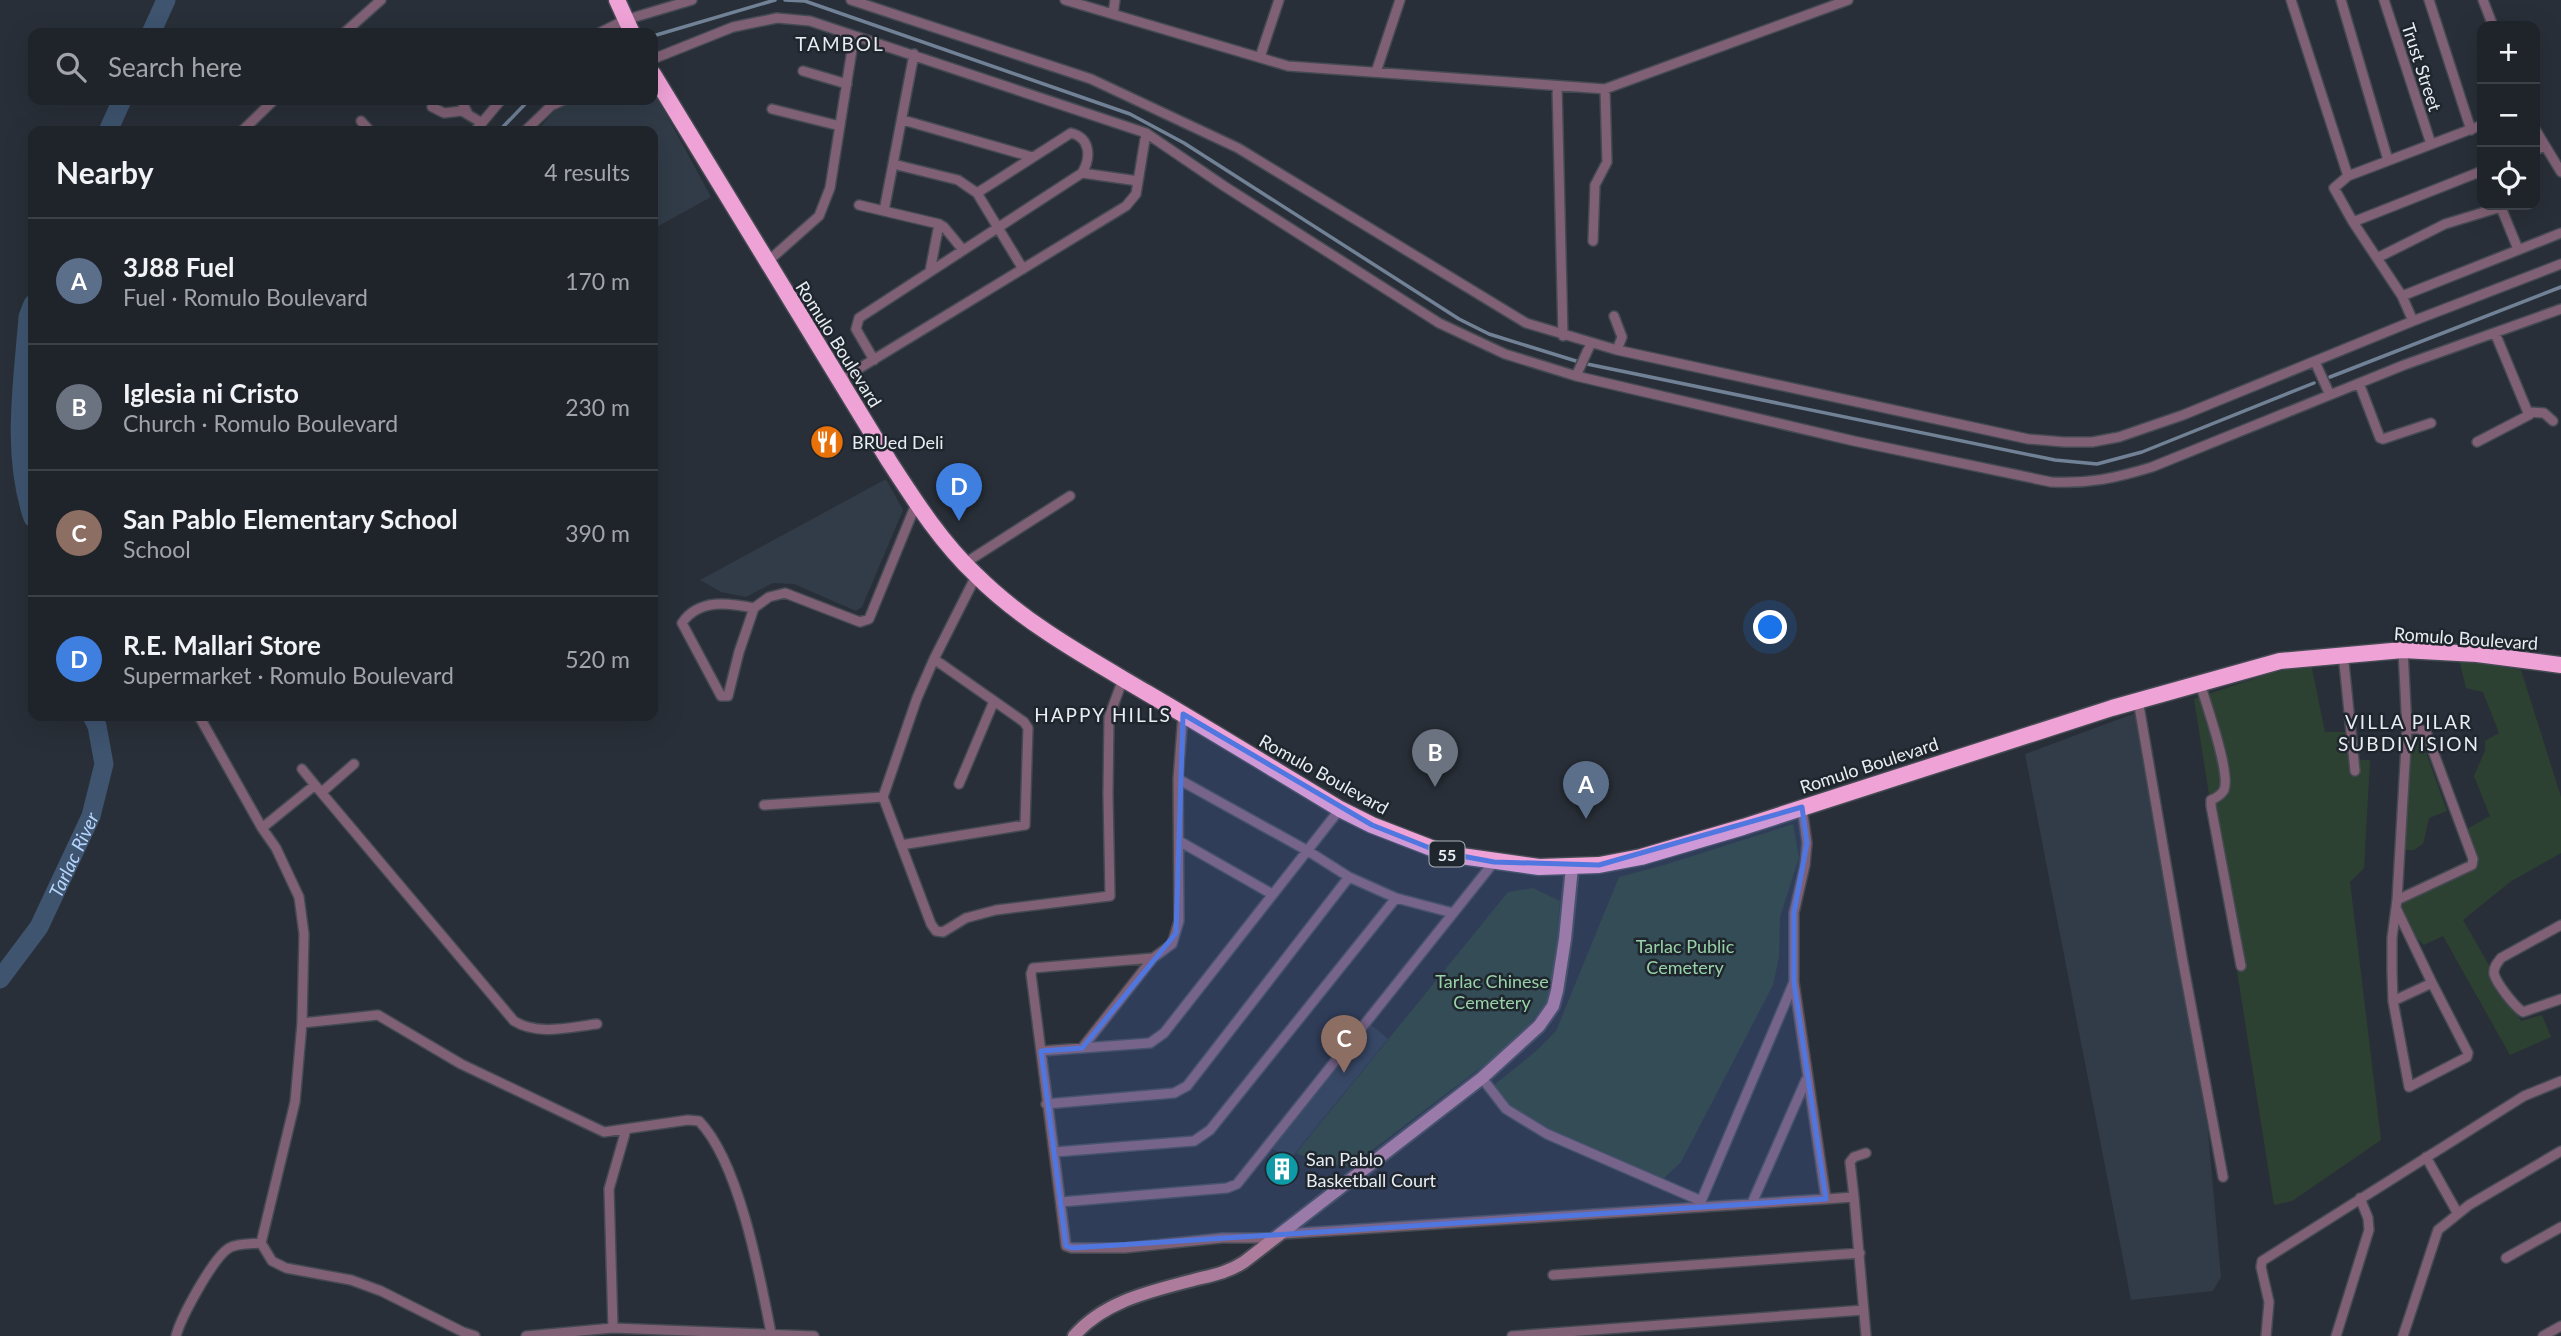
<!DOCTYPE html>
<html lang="en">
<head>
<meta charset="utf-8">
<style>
  body { margin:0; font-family:Lato,sans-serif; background:#272b32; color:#f1f3f6 }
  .controls { position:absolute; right:21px; top:21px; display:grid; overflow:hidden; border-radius:14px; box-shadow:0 7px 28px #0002 }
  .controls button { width:63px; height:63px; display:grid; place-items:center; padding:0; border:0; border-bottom:2px solid #3c4047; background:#1f232a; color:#f1f3f6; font:35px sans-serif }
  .you { position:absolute; left:1771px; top:628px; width:24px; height:24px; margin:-18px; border:5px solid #fff; border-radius:50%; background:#1a73e8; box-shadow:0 0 0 10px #1a73e833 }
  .badge { display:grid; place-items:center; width:46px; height:46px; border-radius:50%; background:#f39aab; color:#fff; font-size:23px; font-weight:700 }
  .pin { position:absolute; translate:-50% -58px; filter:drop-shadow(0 2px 4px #0008) }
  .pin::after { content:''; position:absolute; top:37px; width:24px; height:21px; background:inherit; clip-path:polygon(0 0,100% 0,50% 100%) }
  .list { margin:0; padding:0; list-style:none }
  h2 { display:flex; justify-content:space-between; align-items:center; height:91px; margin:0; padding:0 28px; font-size:30px }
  h2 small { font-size:23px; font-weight:400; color:#a1a4a8 }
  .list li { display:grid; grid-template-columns:46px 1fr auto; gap:21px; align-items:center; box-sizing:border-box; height:126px; padding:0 28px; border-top:2px solid #3c4047 }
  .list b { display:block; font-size:26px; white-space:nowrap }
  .list p { margin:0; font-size:23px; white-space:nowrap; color:#a1a4a8 }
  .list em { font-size:23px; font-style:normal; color:#a1a4a8 }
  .icon { flex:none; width:38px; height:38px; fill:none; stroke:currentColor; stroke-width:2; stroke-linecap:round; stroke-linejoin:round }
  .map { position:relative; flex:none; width:2561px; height:1336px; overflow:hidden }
  .search { position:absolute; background:#1f232a; box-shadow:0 7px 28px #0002; left:28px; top:28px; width:630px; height:77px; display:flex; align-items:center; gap:18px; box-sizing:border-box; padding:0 24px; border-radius:14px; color:#a1a4a8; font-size:26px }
  .panel { position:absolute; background:#1f232a; box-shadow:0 7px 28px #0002; left:28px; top:126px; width:630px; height:595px; border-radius:14px }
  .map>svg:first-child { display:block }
  .built { fill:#313c48 }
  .green { fill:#2d4132 }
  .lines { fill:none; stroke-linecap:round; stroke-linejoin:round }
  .stream { stroke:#718297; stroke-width:3.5 }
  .river { stroke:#3e546f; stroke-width:19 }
  .street-casing { stroke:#444a52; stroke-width:12 }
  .secondary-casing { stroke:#444a52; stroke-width:16 }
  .highway-casing { stroke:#444a52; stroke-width:19 }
  .street { stroke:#806075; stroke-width:9 }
  .secondary { stroke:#ad7b9c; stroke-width:12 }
  .highway { stroke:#efa2d6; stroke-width:16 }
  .marked { fill:#5076df; fill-opacity:0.2; stroke:#5076df; stroke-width:5; stroke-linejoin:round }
  .labels { text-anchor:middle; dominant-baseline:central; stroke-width:5; stroke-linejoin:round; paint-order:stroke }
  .shield { fill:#1f262d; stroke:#acb1b8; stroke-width:2 }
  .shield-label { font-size:16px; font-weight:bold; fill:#e9edf3 }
  .street-label { font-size:18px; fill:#e9edf3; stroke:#1f262d }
  .poi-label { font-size:18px; fill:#e9edf3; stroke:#1f262d; text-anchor:start }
  .park-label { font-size:18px; fill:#99d2a8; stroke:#1f262d }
  .neighbourhood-label { font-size:19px; letter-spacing:2px; fill:#e9edf3; stroke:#1f262d }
  .water-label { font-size:19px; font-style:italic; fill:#b5d5fd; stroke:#1f262d }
</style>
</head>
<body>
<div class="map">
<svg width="2561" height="1336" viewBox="0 0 2561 1336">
  <rect width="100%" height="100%" fill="#292f38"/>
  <path class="built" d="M653 90 711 197 653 229V131H537L554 111 577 100H653Z
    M886 479 903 510 862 607 856 611 794 584 773 583 746 597 721 592 700 580Z
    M2138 712 2208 1131 2221 1277 2213 1291 2131 1300 2025 754Z
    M1369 1023 1388 1039 1291 1158 1271 1148 1301 1107Z"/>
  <path class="green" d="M2459 659 2521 670 2561 797V853L2510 882 2463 920 2521 1021 2542 1015 2551 1037 2510 1055 2443 936 2424 945 2411 932 2401 906 2405 900 2479 860 2465 830 2490 816 2474 776 2485 751V741L2499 733 2483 692 2466 688Z
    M2311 664 2325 732H2348L2349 760H2370L2364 868 2350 882 2381 1140 2292 1201 2274 1205 2194 699 2268 674Z
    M2419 733 2447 811 2429 818 2423 844 2414 850H2404L2411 740Z
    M1793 824 1799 858 1780 917 1779 957 1773 985 1681 1162 1661 1181 1504 1108 1489 1089 1535 1052 1556 1031 1619 877 1664 865Z
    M1533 888 1560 901 1552 997 1513 1043 1350 1167 1318 1162 1296 1153 1508 892Z"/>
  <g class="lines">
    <path class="stream" d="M785 0 805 1 1130 114 1184 143 1459 319 1489 334 1576 361
      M653 36 775 0
      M499 131 529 100
      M1587 364 2055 460 2097 464 2142 452 2314 383
      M2330 377 2561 287"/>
    <g class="river">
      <path d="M151 33 166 0"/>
      <path d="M108 131 122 100"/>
      <path d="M33 304 28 317C23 383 11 454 33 518"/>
      <path id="s1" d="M0 979 39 927 91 816 104 764 97 726 92 716"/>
    </g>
    <g class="street-casing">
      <path id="street" d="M851 0 1091 79 1238 148 1526 323 1617 350 2028 439 2064 442H2092L2119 437 2183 415 2413 321 2561 264
        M1065 0 1288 66 1605 89 1848 0
        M2291 0 2348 176
        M2341 0 2388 160
        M2384 0 2431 144
        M2429 0 2471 130
        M2483 0 2493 26
        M1113 14 1115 0
        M344 33 381 0
        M599 33 625 20 692 0
        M914 54 884 211 939 224 944 227 963 250
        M1260 57 1279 0
        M653 59 733 27 777 18 810 21 1146 133 1224 186 1439 323 1505 354 1576 376 1854 441 2051 482C2089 484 2116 478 2152 467L2404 365 2561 309
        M803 71 847 84
        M1376 72 1400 0
        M1557 86 1563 336
        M461 100 468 114
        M432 107 444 113 462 111 482 123
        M772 109 840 126
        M903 120 1032 157
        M361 121 370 131
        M2535 129 2561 172
        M242 131 274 100
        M475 131 501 100
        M525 131 551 106 564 100
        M2535 150 2545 146
        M893 164 958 180 977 193 1023 269
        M1082 173 1138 181
        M859 205 884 211
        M2500 205 2518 249
        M2353 222 2482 171
        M1593 241 1595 185 1607 162 1605 89
        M2377 258 2445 224 2501 207
        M766 263 819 216 830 188 854 37
        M930 271 939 224
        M2402 296 2561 233
        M1614 316 1622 337 1617 350
        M2413 321 2402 296 2353 222 2334 188 2348 176 2482 125
        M874 360 856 329 859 318 1082 173C1091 158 1091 138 1071 133L977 193
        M2315 362 2330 395
        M1576 376 1591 343
        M840 380 1126 206 1136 194 1146 133
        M2359 383 2380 438 2383 439 2431 423
        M2528 412 2544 413 2553 421
        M2477 442 2529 415 2495 333
        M965 563 1070 496
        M976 576 934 659 917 698 883 797 931 924 936 931 943 932 966 918 996 910 1110 896 1108 794 1109 717 1123 679
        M754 608C729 603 699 598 682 623L721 696H728L739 652 754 608 769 597 785 593 860 622 869 619 916 504
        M2403 650 2407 729 2397 900 2392 938V971L2393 1001 2409 1087 2467 1057 2468 1053 2432 983
        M2343 653 2355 771
        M2200 683C2206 704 2231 773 2224 790 2221 795 2216 798 2211 800V806L2241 966
        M2138 700 2182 957 2223 1177
        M199 716 262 828 276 848 299 897 304 934 302 1023 295 1102 261 1243 272 1261 286 1268 351 1280 381 1291 463 1332 475 1336
        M302 769 315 785
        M1178 779 1308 851 1349 877 1396 898 1453 913
        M959 784 994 701
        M322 792 354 764
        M764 805 883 797
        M262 828 315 785 514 1021C538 1036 570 1027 597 1024
        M1179 841 1272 894
        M901 845 1025 825 1028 728 1024 722 934 659
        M2397 900 2472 865 2473 859 2426 732 2419 729H2407
        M2561 925 2501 958C2498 962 2493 967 2494 974 2497 984 2514 1006 2523 1012L2561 999
        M1153 958 1033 968 1031 974 1066 1246 1072 1248H1125L1222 1238H1276
        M2393 1001 2432 983 2397 910
        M302 1023 378 1015 461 1064 604 1132 688 1120 699 1121C739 1162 760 1276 771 1333
        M1082 1048 1153 958 1172 944 1179 921 1178 779 1183 714
        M1041 1051 1150 1043 1164 1033 1340 809
        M1482 1078 1506 1109 1547 1134 1699 1200
        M1046 1104 1174 1093 1187 1086 1349 877
        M1055 1152 1194 1141 1210 1130 1396 898
        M2426 1157 2458 1214
        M1854 1197 1850 1162 1854 1157 1866 1153
        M1826 1199 1854 1197 1866 1336
        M1061 1202 1227 1188 1237 1184 1494 862
        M1752 1203 1806 1080
        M1699 1206 1794 982V913L1805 865 1807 843 1802 807
        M1283 1234 1826 1199 1794 982
        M2506 1258 2561 1227
        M1553 1275 1860 1253
        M613 1328 609 1189 626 1130
        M176 1336C181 1317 213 1258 229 1248 237 1243 252 1244 261 1243
        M526 1336 613 1328 814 1336
        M1512 1336 1864 1310
        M2266 1336 2269 1302 2261 1267 2262 1261 2524 1096 2561 1081
        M2336 1336 2369 1230 2368 1218 2360 1198
        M2403 1336 2438 1230 2469 1205 2561 1151
        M2543 1336 2561 1326"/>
    </g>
    <g class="secondary-casing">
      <path id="secondary" d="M1074 1336C1105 1300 1153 1291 1197 1279 1214 1275 1229 1272 1244 1262L1482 1078 1539 1026 1553 1006 1557 991 1565 939 1572 867"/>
    </g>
    <g class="highway-casing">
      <path id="highway" d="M617 0 632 33
        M653 74 889 461C915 501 941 542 976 575 1025 624 1088 658 1147 693 1212 731 1275 770 1340 809L1372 825 1447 854 1539 867 1599 865 1641 857 1743 827 2112 708 2280 661 2403 650 2477 654 2561 665"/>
    </g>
    <use href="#street" class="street"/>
    <use href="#secondary" class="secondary"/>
    <use href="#highway" class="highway"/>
  </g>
  <path class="marked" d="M1183 714 1372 825 1440 852 1494 862 1599 865 1802 807 1807 843 1794 913V982L1826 1199 1072 1248 1066 1246 1041 1051 1082 1048 1176 933Z"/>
  <defs>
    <g id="restaurant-disc" transform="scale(1.75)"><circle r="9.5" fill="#e8710a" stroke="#1f262d"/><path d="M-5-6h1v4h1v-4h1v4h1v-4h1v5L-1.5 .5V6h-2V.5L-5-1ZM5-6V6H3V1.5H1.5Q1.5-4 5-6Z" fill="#fff"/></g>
    <g id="building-disc" transform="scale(1.75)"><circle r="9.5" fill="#0f9aa8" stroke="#1f262d"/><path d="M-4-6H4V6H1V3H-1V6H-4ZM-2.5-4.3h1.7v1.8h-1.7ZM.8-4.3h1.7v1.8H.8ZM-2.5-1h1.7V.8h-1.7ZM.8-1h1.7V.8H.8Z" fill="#fff"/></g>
  </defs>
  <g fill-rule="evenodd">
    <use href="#restaurant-disc" x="827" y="442"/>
    <use href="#building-disc" x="1282" y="1169"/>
  </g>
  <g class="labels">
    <rect class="shield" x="1429.5" y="841.5" width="35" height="25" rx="5"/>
    <g class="shield-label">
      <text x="1447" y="854">55</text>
    </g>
    <g class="street-label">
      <text transform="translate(2422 67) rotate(72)">Trust Street</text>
      <text transform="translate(839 344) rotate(58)">Romulo Boulevard</text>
      <text transform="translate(2466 638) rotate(4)">Romulo Boulevard</text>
      <text transform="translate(1869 765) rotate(-18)">Romulo Boulevard</text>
      <text transform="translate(1324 774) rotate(29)">Romulo Boulevard</text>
    </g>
    <g class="poi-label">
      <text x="852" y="442">BRUed Deli</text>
      <text x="1306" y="1159">San Pablo<tspan x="1306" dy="21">Basketball Court</tspan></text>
    </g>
    <g class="park-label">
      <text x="1685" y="946">Tarlac Public<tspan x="1685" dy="21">Cemetery</tspan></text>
      <text x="1492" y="981">Tarlac Chinese<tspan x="1492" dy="21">Cemetery</tspan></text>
    </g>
    <g class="neighbourhood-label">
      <text x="840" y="43">TAMBOL</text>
      <text x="1103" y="714">HAPPY HILLS</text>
      <text x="2409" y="721">VILLA PILAR<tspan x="2409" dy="22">SUBDIVISION</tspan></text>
    </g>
    <g class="water-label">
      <text stroke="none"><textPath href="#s1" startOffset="145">Tarlac River</textPath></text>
    </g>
  </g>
</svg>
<div class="controls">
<button>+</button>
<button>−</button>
<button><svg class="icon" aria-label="locate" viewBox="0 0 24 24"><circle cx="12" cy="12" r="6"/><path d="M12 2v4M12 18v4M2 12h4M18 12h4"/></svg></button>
</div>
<div class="you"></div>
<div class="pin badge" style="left:1586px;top:819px;background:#5c6f8a">A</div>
<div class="pin badge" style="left:1435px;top:787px;background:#6b7280">B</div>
<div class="pin badge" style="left:1344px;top:1073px;background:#8d6e63">C</div>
<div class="pin badge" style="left:959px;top:521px;background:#3f7fe0">D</div>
<div class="search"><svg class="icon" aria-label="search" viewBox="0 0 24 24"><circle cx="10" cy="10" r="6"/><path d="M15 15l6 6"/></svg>Search here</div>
<section class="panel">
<h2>Nearby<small>4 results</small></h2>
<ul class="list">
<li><span class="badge" style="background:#5c6f8a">A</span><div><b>3J88 Fuel</b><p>Fuel · Romulo Boulevard</p></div><em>170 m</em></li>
<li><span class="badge" style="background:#6b7280">B</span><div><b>Iglesia ni Cristo</b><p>Church · Romulo Boulevard</p></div><em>230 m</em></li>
<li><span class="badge" style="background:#8d6e63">C</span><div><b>San Pablo Elementary School</b><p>School</p></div><em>390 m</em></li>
<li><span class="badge" style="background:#3f7fe0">D</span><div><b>R.E. Mallari Store</b><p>Supermarket · Romulo Boulevard</p></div><em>520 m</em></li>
</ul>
</section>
</div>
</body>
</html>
